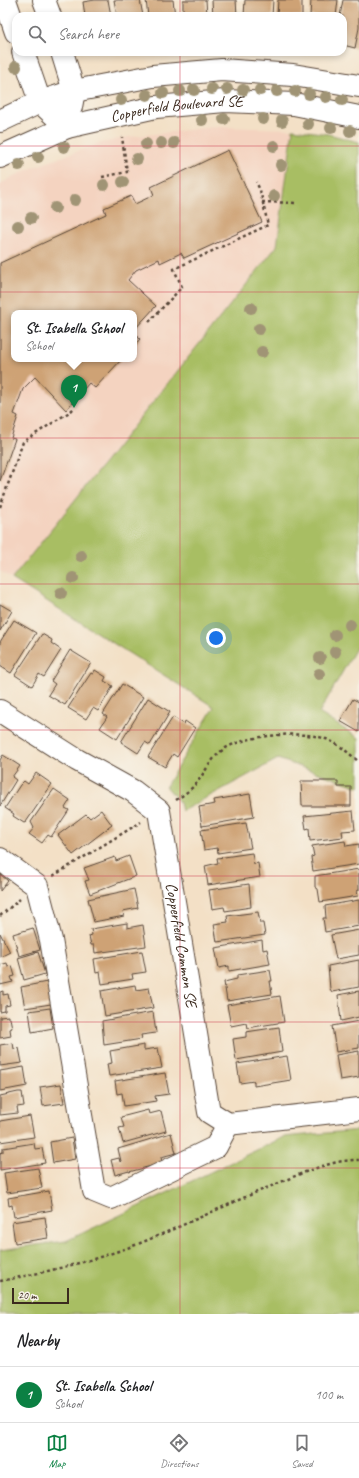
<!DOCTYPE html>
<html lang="en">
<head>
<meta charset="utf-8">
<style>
  body { margin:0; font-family:Caveat,sans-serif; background:#f6f6f6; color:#202124 }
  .scale { position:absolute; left:12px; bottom:10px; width:57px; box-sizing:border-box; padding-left:4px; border:2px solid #3b2a1e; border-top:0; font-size:11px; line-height:14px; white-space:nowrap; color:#3b2a1e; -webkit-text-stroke:3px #f7f3e8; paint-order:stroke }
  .you { position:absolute; left:216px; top:638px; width:14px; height:14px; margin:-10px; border:3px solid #fff; border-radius:50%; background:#1a73e8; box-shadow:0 0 0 6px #1a73e833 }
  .badge { display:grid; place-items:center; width:26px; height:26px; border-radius:50%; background:#0b8043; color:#fff; font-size:13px; font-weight:700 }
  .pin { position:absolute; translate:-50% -33px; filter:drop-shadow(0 1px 2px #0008) }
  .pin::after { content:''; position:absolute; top:21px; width:14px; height:12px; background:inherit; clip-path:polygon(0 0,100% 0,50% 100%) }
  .popup { position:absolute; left:11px; top:310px; width:126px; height:52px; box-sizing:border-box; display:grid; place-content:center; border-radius:8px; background:#fff; filter:drop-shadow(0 1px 3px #0005); font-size:13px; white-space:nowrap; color:#757577 }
  .popup b { font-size:15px; color:#202124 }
  .popup::after { content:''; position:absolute; left:50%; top:100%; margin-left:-8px; border:8px solid transparent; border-top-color:#fff }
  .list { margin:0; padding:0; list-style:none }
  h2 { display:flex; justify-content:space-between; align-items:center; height:52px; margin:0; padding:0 16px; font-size:17px }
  h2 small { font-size:13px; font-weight:400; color:#757577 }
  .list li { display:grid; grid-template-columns:26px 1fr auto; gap:12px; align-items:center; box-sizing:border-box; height:56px; padding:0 16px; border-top:1px solid #e0e0e0 }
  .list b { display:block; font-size:15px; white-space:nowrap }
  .list p { margin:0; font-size:13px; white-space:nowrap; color:#757577 }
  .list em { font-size:13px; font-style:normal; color:#757577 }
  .icon { flex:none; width:22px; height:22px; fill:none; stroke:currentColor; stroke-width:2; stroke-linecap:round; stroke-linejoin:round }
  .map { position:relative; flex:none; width:359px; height:1314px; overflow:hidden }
  .search { position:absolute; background:#fff; box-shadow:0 2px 6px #0003; left:12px; right:12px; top:12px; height:44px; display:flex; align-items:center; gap:10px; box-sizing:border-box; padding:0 14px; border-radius:12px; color:#757577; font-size:15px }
  .sheet { height:108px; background:#fff }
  nav { display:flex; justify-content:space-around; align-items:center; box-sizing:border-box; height:56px; border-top:1px solid #e0e0e0; background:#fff; font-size:11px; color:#757577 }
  nav a { display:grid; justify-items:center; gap:2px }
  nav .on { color:#0b8043 }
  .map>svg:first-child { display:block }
  .built { fill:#f4d3c0; fill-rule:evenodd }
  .green { fill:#a8be63; stroke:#727440 }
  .building { fill:#cea274 }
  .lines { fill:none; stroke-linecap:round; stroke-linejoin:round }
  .minor-casing { stroke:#574537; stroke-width:24 }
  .path { stroke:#574537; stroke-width:2.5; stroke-dasharray:3 3; stroke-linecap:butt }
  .minor { stroke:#fff; stroke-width:22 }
  .tree { fill:#a09475 }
  .grid { fill:none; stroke:#d1495b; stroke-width:1; stroke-opacity:0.55 }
  .labels { text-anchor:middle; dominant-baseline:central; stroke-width:4; stroke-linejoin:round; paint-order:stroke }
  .street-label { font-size:16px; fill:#3b2a1e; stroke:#f7f3e8 }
</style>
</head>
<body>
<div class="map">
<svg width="359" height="1314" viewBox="0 0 359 1314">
  <rect width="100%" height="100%" fill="#f7f3e8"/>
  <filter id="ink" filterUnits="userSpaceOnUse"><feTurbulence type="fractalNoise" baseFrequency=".025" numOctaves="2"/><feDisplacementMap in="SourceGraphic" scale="8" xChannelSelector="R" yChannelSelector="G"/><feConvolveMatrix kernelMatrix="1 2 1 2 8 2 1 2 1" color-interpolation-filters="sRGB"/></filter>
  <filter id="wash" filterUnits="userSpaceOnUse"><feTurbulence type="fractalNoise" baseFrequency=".012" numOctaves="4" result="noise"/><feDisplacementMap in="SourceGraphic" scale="16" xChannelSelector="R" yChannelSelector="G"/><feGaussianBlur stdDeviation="0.9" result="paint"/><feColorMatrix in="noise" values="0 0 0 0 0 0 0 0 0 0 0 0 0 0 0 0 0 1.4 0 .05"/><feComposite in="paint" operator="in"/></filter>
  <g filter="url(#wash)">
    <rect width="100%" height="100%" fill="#f3e0c6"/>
    <path class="built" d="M214 127 293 129 277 246 12 579 0 571V184L24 171 97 144 128 137ZM14 313H134V359H14Z"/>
    <path class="green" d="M293 129 328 134 359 142V643L319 713 359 738V787L278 759 182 811 180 803 166 786 214 707 12 579 277 246Z
      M359 1130V1314H0V1250L66 1241 284 1137Z"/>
    <g id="blocks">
      <path class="building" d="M95 0H108L111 16H85L83 2Z
        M114 0H140L143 16H117Z
        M146 0H173L175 16H148Z
        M183 0H206L207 16H183Z
        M212 0H236L237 16H213Z
        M245 0H273L272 16H244Z
        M278 0H302V16H277Z
        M311 0H338L336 16H310Z
        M343 0H359V28L355 48 343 45V16H340Z
        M228 150 262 222 184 258 181 253 160 263 159 259 136 270 128 280 156 306 134 330V313H14V359H122L95 388 89 383 66 410 35 377 23 389 14 414 18 416 11 438 15 439 0 481V263L106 214 104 208 131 196 135 204 154 195 151 187Z
        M134 334 140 339 134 346Z
        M0 604 12 611 0 631Z
        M14 620 36 633 11 673 0 666V642Z
        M42 634 52 640 51 643 61 650 44 677 39 674 32 686 15 675Z
        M70 650 91 663 65 705 48 695 55 684 51 681Z
        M95 670 106 677 104 681 113 686 98 711 93 708 86 719 68 708 91 673 93 674Z
        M122 684 143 697 117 739 100 728 107 717 103 714Z
        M148 698 170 712 150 745 145 742 138 753 121 742Z
        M353 699 359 702V732L340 721Z
        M173 717 184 724 185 721 195 728 177 757 173 754 165 767 148 757Z
        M3 755 20 766 12 777 16 780 0 806V760Z
        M36 773 52 784 26 822 24 823 13 816 14 814 5 808 20 785 24 781 28 784Z
        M301 781H338V787H351V806H302Z
        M54 789 70 800 65 808 69 810 51 837 48 835 42 843 29 834 34 828 31 822Z
        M250 794 254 817 202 826 199 807 215 804 214 800Z
        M101 810 112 825 73 855 58 835 86 814 90 818Z
        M353 811 355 830 342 831 343 837 310 841 309 828 306 829 304 816Z
        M246 823 251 848 218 853 217 848 204 850 201 830Z
        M345 841 346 846 359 844V864L313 871 311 857 314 856 312 846Z
        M252 853 254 864 258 863 260 877 208 885 205 866 218 863 217 858Z
        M129 856 136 876 90 894 85 881 89 880 84 868 115 857 116 861Z
        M359 869V890L357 891 358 896 320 902 318 889 315 887V876Z
        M0 874 8 881 0 891Z
        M249 884 251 907 225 911 224 907 212 909 209 890Z
        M134 889 138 908 123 911 124 916 94 922 88 899Z
        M359 900V926L325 932 323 918H326L325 906Z
        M258 912 260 923H263L265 935 217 942 214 924 228 922 227 916Z
        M127 923V928L143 925 146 946 95 953 94 945H91L89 936 92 935 91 929Z
        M33 928 40 950 19 956 13 934Z
        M359 930V955L336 959 331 935Z
        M0 933 10 952 0 957Z
        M262 940 263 950 267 949 270 964 229 971V966L219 968 215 948Z
        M142 951 146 972 132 974 133 979 102 984 100 972 96 973 94 959Z
        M38 952 45 974 24 980 18 958Z
        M359 960V987L332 992 330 989 328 966Z
        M7 963 8 967 12 966 15 976 11 977 13 982 0 985V965Z
        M270 970 272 981H270L272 994 227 1001 224 982 237 979V975Z
        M47 982 51 1004 25 1008 21 987Z
        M135 985 136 990 149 988 153 1008 105 1016 101 991Z
        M3 991V995L8 994 10 1005 5 1006V1011L0 1012V992Z
        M359 991V1017L341 1021 338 995Z
        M280 996 284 1022 247 1028 246 1023 231 1026 227 1005Z
        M50 1008 53 1028 32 1032 29 1011Z
        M153 1012 156 1033 141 1035 142 1039 104 1045 102 1021Z
        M8 1016V1018H10L12 1028 10 1029 11 1036 0 1038V1017Z
        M359 1021V1048L336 1052 332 1026Z
        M279 1027 282 1052 236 1060 233 1039 246 1037V1032Z
        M13 1043 14 1049 19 1048 22 1063 0 1066V1045Z
        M144 1045V1050L158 1048 162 1068 109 1076 107 1064 112 1063 110 1051Z
        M359 1051V1077L340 1080 336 1055Z
        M287 1056 291 1080 254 1086V1081L240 1083 237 1064Z
        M24 1067 27 1086 0 1091V1071Z
        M165 1073 169 1094 155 1096 156 1101 124 1106 122 1093 117 1094 115 1081Z
        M61 1084 64 1103 43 1106 40 1087Z
        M18 1092H22L24 1106 17 1107 18 1113 0 1115V1096Z
        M148 1110 149 1114 161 1111 166 1131 123 1143 119 1128 124 1127 121 1117Z
        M30 1116 34 1137 0 1142V1121Z
        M171 1133 176 1153 161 1157 162 1163 129 1172V1171L115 1175 111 1160 119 1158 120 1162 121 1161 118 1149Z
        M72 1138 75 1159 53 1163 50 1142Z
        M34 1143 35 1149 42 1148 45 1163 0 1170V1153L3 1152V1148Z
        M38 1168 42 1188 7 1193 4 1173Z
        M49 1191 52 1210 14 1217 12 1205 9 1206 8 1198Z
        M45 1217 48 1238 15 1243 12 1222Z"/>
    </g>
  </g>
  <g filter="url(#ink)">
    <use href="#blocks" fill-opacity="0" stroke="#574537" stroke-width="1"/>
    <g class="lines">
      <g class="minor-casing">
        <g id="minor">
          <path d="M5 0 16 32"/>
          <path d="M44 0 50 16"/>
          <path d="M23 52 40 102 67 127"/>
          <path d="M62 52 74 91 71 107"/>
          <path d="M0 121 40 102 74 91 153 76 222 70 293 75 359 86"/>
          <path id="s1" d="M0 157 67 127 156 107 225 101 294 104 359 117"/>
          <path id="s2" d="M0 711 77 760 133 791 159 811 209 1112 228 1124 359 1109"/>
          <path d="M0 859 37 886 51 940 94 1191 111 1198 216 1147 228 1124"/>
        </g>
      </g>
      <path class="path" d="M102 177 127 172 122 137
        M262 202 298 203
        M149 322 182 287 174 269 268 225 260 190 256 182
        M0 507 23 442 71 411 75 407
        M176 800C182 796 190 790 195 785 205 773 211 758 224 749 245 735 303 730 326 739 339 744 349 753 359 762
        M53 876 141 822
        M0 916 20 899
        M0 1281C47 1272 93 1261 138 1244 180 1227 222 1207 264 1189 292 1178 329 1159 359 1160"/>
      <use href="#minor" class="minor"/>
    </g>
    <g class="tree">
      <circle cx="16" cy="67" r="6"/>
      <circle cx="212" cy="89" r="6"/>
      <circle cx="227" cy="89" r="6"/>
      <circle cx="194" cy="90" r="6"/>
      <circle cx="243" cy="90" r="6"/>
      <circle cx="260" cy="90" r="6"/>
      <circle cx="180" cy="91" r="6"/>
      <circle cx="277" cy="91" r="6"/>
      <circle cx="295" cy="91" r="6"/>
      <circle cx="163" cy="93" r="6"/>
      <circle cx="309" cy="94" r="6"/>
      <circle cx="147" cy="95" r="6"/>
      <circle cx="326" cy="97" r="6"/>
      <circle cx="121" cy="100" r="6"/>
      <circle cx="342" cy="100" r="6"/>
      <circle cx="224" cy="119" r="6"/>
      <circle cx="263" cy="119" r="6"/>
      <circle cx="202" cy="120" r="6"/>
      <circle cx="282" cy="121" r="6"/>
      <circle cx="308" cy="124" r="6"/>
      <circle cx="331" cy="128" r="6"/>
      <circle cx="350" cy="131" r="6"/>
      <circle cx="161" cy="143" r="6"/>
      <circle cx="174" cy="143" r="6"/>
      <circle cx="146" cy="144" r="6"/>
      <circle cx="274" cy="146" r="6"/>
      <circle cx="64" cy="147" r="6"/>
      <circle cx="38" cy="157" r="6"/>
      <circle cx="137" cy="159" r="6"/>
      <circle cx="19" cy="165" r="6"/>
      <circle cx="281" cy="165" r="6"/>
      <circle cx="123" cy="182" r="6"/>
      <circle cx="104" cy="185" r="6"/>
      <circle cx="274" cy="196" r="6"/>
      <circle cx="75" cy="200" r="6"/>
      <circle cx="55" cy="208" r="6"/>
      <circle cx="31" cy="218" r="6"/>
      <circle cx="18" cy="226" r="6"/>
      <circle cx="251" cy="308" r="6"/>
      <circle cx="259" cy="329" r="6"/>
      <circle cx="262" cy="352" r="6"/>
      <circle cx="81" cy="556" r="6"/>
      <circle cx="73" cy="578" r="6"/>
      <circle cx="61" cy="593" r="6"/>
      <circle cx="350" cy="625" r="6"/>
      <circle cx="335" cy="635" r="6"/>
      <circle cx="335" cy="652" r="6"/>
      <circle cx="320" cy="658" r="6"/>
      <circle cx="319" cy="674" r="6"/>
    </g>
  </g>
  <path class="grid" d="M180 0V16M180 52V1314M0 146H359M0 292H359M0 438H359M0 584H359M0 730H359M0 876H359M0 1022H359M0 1168H359"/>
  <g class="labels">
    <g class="street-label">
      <text stroke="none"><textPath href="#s1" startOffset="185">Copperfield Boulevard SE</textPath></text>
      <text stroke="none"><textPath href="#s2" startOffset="324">Copperfield Common SE</textPath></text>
    </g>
  </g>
</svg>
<div class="scale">20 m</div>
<div class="you"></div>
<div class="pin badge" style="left:74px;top:408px">1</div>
<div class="popup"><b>St. Isabella School</b>School</div>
<div class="search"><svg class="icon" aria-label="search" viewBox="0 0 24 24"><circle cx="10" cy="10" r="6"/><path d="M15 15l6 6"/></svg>Search here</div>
</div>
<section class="sheet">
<h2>Nearby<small></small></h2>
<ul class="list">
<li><span class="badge">1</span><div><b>St. Isabella School</b><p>School</p></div><em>100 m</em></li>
</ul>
</section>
<nav>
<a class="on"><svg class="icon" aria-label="map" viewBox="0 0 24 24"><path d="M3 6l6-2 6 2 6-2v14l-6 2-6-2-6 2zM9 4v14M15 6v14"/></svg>Map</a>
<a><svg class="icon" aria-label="directions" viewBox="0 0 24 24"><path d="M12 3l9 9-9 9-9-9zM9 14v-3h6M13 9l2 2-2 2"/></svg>Directions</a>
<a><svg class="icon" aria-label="saved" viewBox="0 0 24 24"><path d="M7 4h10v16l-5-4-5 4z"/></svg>Saved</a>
</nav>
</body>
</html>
